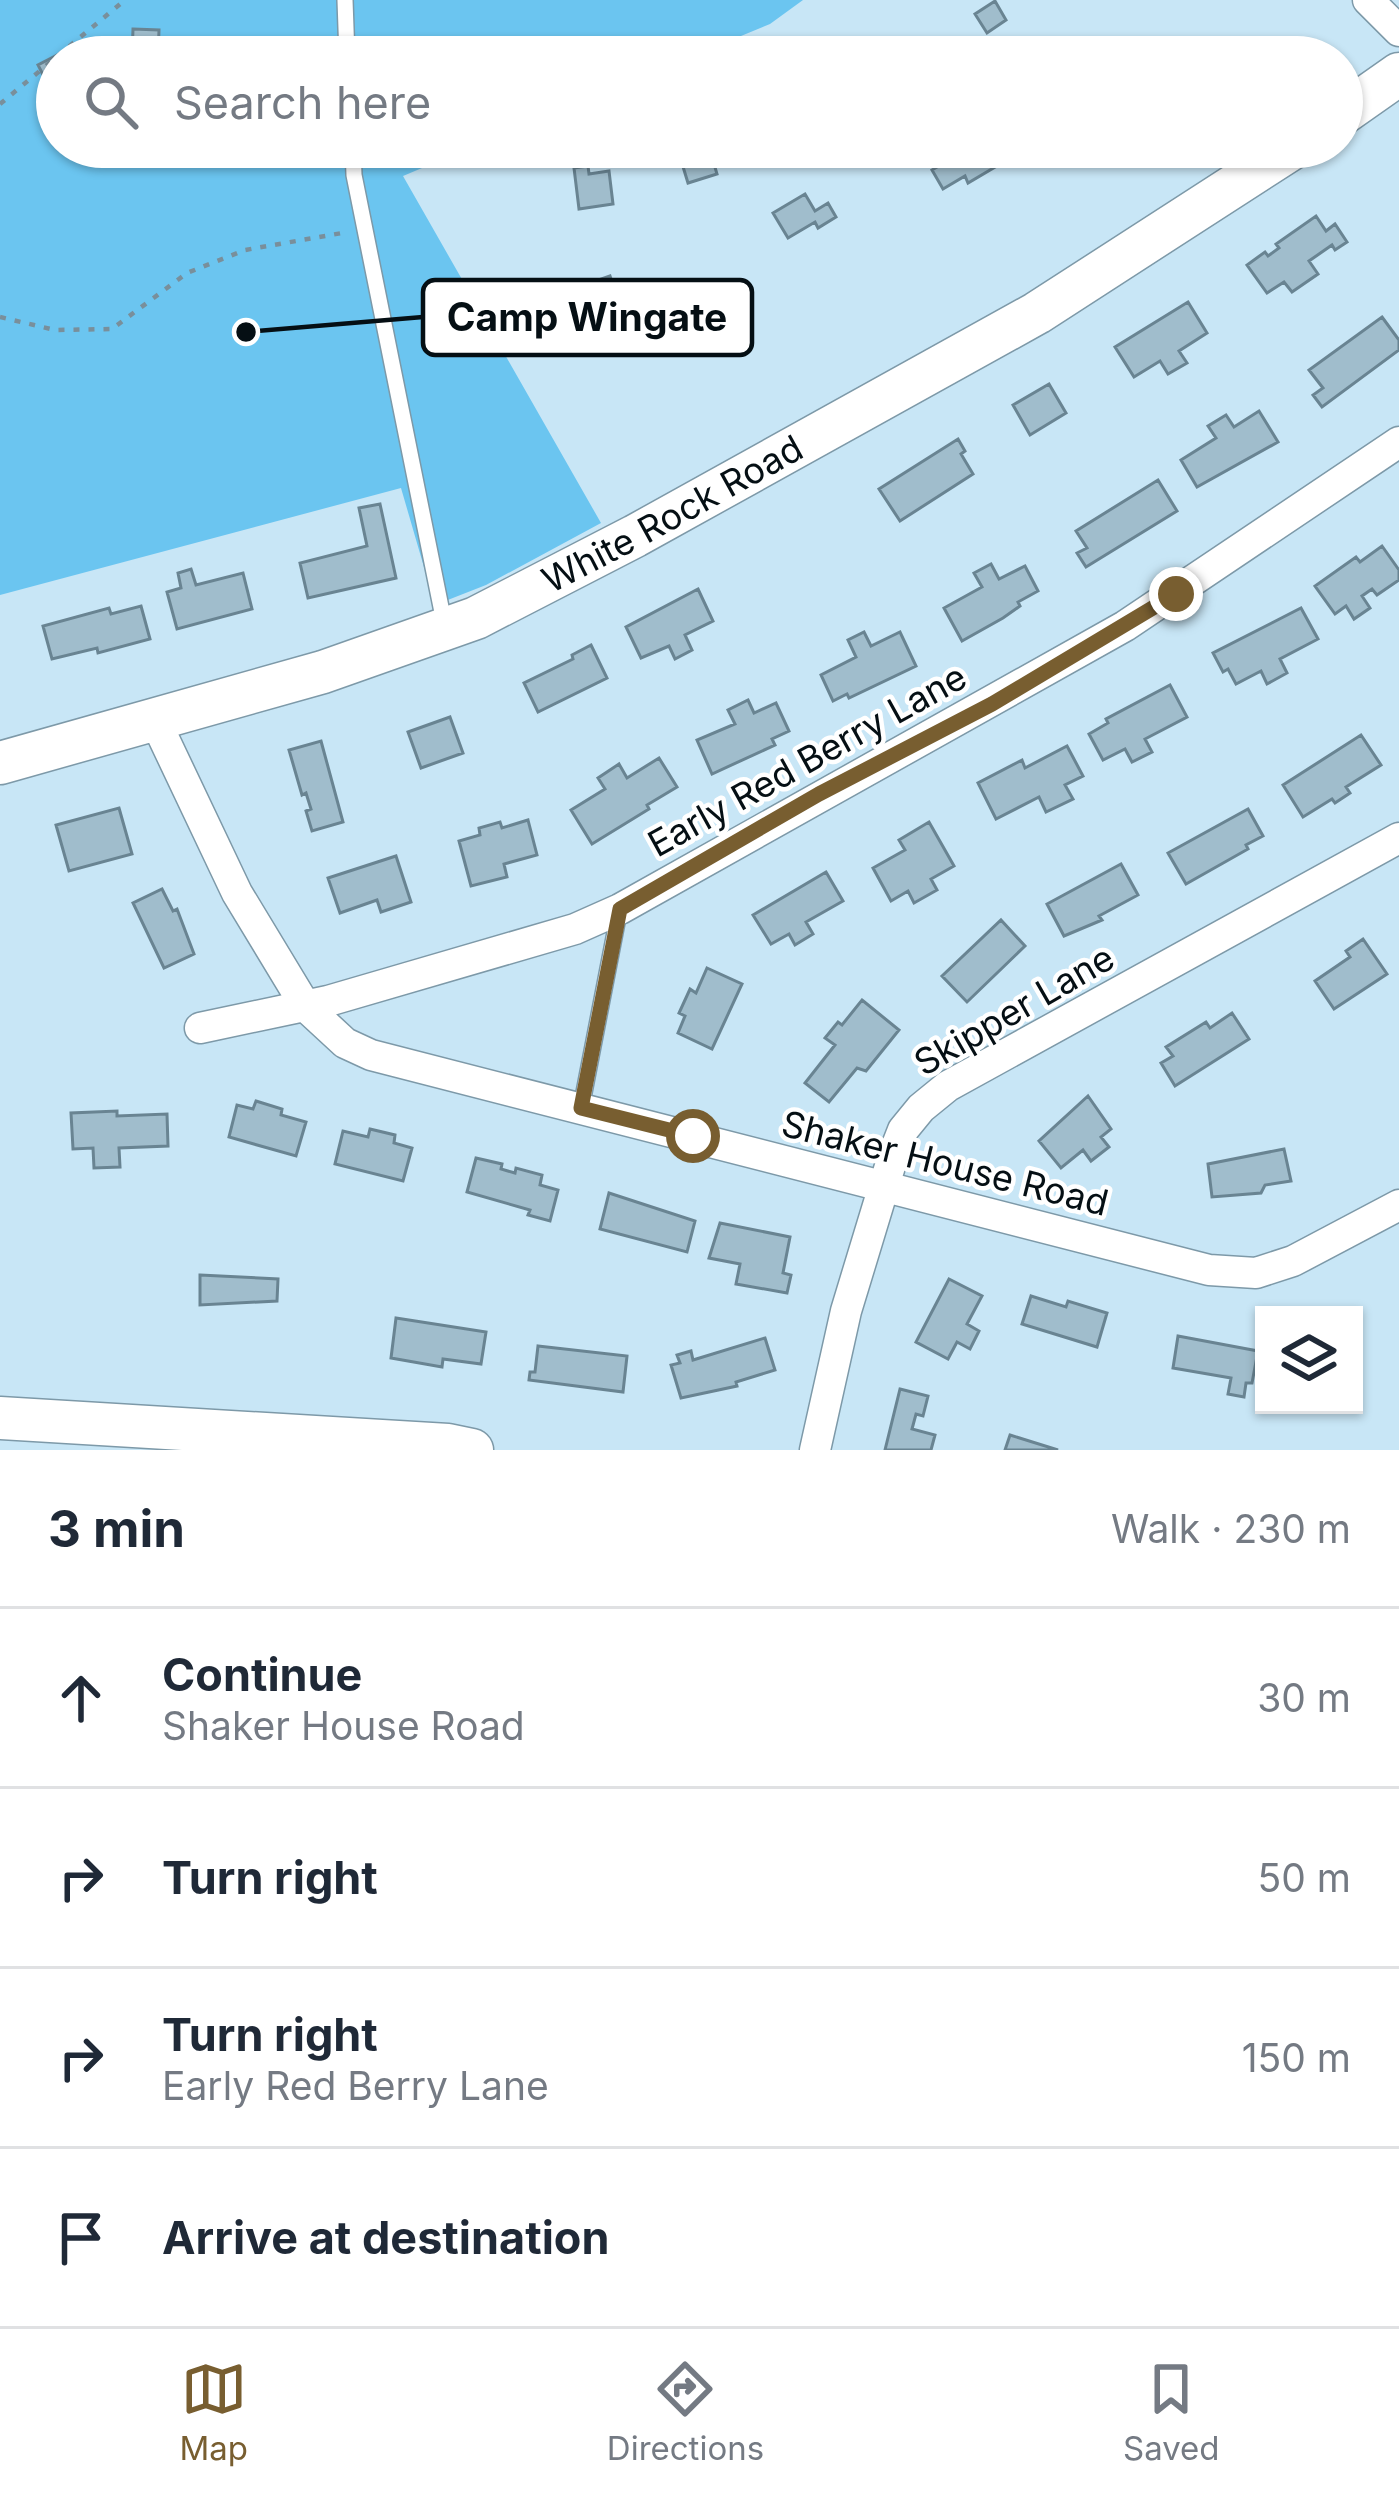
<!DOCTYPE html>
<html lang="en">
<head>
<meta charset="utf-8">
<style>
  body { margin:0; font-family:Inter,sans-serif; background:#f2f2f3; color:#1f2937 }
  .controls { position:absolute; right:36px; bottom:36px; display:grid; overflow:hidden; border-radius:0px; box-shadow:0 3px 9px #0004 }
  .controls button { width:108px; height:108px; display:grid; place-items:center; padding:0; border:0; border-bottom:3px solid #e0e1e3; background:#fff; color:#1f2937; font:60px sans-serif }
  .stop { position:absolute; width:36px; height:36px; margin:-27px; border:9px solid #785e30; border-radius:50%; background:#fff }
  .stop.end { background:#785e30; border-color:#fff; box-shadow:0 3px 12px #0008 }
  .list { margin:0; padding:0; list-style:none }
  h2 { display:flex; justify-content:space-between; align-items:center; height:156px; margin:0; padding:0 48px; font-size:51px }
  h2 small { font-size:39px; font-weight:400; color:#747a83 }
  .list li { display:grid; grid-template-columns:78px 1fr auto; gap:36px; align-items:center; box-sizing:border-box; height:180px; padding:0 48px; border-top:3px solid #e0e1e3 }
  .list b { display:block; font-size:45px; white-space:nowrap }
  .list p { margin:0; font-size:39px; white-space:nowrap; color:#747a83 }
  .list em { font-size:39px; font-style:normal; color:#747a83 }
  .icon { flex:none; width:66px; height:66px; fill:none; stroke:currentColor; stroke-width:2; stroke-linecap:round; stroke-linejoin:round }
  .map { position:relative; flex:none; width:1399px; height:1450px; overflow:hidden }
  .search { position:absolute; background:#fff; box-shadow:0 3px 9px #0004; left:36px; right:36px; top:36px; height:132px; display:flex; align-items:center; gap:30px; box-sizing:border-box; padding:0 42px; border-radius:66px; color:#747a83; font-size:45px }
  .sheet { height:876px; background:#fff }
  nav { display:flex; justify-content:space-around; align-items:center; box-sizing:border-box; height:168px; border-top:3px solid #e0e1e3; background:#fff; font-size:33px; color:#747a83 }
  nav a { display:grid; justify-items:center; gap:6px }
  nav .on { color:#785e30 }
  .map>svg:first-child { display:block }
  .green { fill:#6bc5f0 }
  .building { fill:#a0bdcc; stroke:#698492; stroke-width:3 }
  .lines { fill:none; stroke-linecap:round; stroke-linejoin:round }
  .lane-casing { stroke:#7d99a8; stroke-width:18 }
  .street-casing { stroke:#7d99a8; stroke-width:33 }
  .secondary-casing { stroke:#7d99a8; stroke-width:45 }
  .path { stroke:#798f9b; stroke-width:4.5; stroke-dasharray:6 9; stroke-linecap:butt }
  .lane { stroke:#fff; stroke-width:15 }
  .street { stroke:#fff; stroke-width:30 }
  .secondary { stroke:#fff; stroke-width:42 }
  .route { stroke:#785e30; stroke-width:15 }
  .labels { text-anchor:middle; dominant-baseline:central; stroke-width:9; stroke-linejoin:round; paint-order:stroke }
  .street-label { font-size:36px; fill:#050f14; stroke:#fff }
  .leader { fill:none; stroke:#050f14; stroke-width:4.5 }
  .callout-dot { fill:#050f14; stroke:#fff; stroke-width:4.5 }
  .callout { fill:#fff; stroke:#050f14; stroke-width:4.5 }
  .callout-label { font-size:39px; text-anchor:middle; font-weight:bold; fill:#050f14 }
</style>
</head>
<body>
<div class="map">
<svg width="1399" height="1450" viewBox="0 0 1399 1450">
  <rect width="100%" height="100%" fill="#c8e6f6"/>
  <path class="green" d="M0 0H803L770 24 690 57H57V147H472L403 176 601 523 486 585 435 605 401 488 0 595Z"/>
  <path class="building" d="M995 1 1006 20 987 33 975 14Z
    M133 29 159 30 158 57H132Z
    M63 52 65 57H57V102L38 65Z
    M677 147H709L717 174 688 183Z
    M948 147H1029L968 183 965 176 943 189 932 170 954 157Z
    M588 166 589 174 609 171 613 204 579 209 574 168Z
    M805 194 815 211 828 203 836 217 818 228 815 222 788 238 773 213Z
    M1316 216 1326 231 1335 224 1347 242 1335 250 1332 245 1309 261 1318 274 1292 292 1284 282 1267 293 1247 265 1265 252 1268 256 1279 248 1276 244Z
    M610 276 622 310 586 323 573 289Z
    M1188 302 1207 333 1179 351 1187 363 1168 374 1160 361 1134 377 1115 347Z
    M1382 317 1399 340V350L1322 407 1313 395 1323 388 1309 370Z
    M1049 384 1066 413 1030 435 1013 405Z
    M1259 411 1278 442 1197 487 1181 460 1216 438 1208 426 1226 415 1234 427Z
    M958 439 965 451 961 454 973 474 900 521 879 489Z
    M1158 480 1177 511 1086 567 1077 553 1087 548 1076 531Z
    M380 504 396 578 308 598 300 563 367 546 359 508Z
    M1382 546 1399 570V580L1377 595 1372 589 1362 596 1370 608 1354 619 1346 606 1335 614 1315 586 1356 557 1360 562Z
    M991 564 999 579 1025 566 1038 591 1018 602 1020 606 1003 618 962 641 944 608 982 587 974 573Z
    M191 569 196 585 243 573 252 609 177 629 167 592 181 588 178 573Z
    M698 589 713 621 685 635 692 650 675 659 669 646 641 658 626 627Z
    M141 606 150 639 98 653 97 648 52 659 43 626 109 608 111 614Z
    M1301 608 1318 639 1280 659 1287 673 1267 684 1261 671 1236 684 1228 669 1223 672 1213 653Z
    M864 632 871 646 900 632 916 666 849 698 847 694 833 701 821 675 856 657 848 640Z
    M591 645 607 678 538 712 524 683 573 659 572 655Z
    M1170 685 1187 717 1145 739 1152 752 1132 762 1125 749 1103 760 1089 734 1108 723 1106 719Z
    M748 700 754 713 776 703 789 731 772 739 775 745 712 774 697 740 735 724 728 710Z
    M450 717 463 753 421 768 408 732Z
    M1361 735 1381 765 1346 787 1350 793 1335 803 1332 799 1303 817 1283 785Z
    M321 741 343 822 312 831 306 811 311 809 306 793 302 795 289 750Z
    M1067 746 1083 776 1065 785 1073 799 1046 812 1039 797 996 819 978 783 1022 760 1025 768Z
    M659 758 677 787 647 805 649 809 592 844 571 810 605 789 598 778 619 764 627 778Z
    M119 808 132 854 69 871 56 825Z
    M1248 809 1263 836 1246 845 1248 849 1186 884 1168 853Z
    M528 820 537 855 504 864 507 877 471 886 459 841 480 835 479 828 500 822 502 828Z
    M929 822 954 866 931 879 937 890 914 903 908 891 891 901 873 868 905 850 899 840Z
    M396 856 411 902 381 912 377 900 340 913 328 878Z
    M1121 864 1138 895 1099 916 1102 920 1064 936 1047 904Z
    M826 872 843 901 806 922 813 934 795 945 789 934 771 944 753 915Z
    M162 889 173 911 177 909 194 954 164 968 133 903Z
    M1001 920 1025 946 967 1002 942 976Z
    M1363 939 1387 974 1334 1009 1315 981 1350 957 1346 951Z
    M707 968 742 984 712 1049 678 1033 685 1016 679 1013 690 989 696 993Z
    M862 1000 899 1030 866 1071 857 1068 829 1102 805 1083 835 1045 825 1038 838 1022 842 1025Z
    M1232 1013 1249 1039 1175 1086 1161 1063 1173 1056 1166 1047 1206 1022 1210 1028Z
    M1088 1096 1111 1129 1101 1137 1109 1147 1091 1161 1083 1150 1061 1168 1039 1141Z
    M256 1101 282 1109 281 1115 306 1122 296 1156 229 1137 237 1105 253 1109Z
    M117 1111V1116L167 1114 168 1146 119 1148 120 1167 94 1168 93 1148 73 1149 71 1113Z
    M370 1129 395 1135 394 1143 412 1148 403 1181 335 1164 343 1131 368 1137Z
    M1284 1149 1291 1181 1265 1185 1261 1193 1212 1197 1208 1164Z
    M476 1158 502 1164 501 1169 515 1173 516 1168 542 1175 540 1185 558 1190 550 1221 528 1215 530 1210 467 1192Z
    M609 1193 695 1221 687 1252 600 1229Z
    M720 1223 790 1237 783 1273 791 1275 787 1293 736 1284 740 1264 709 1258Z
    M200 1275 278 1279 277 1301 200 1305Z
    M949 1279 982 1296 967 1324 979 1331 970 1349 957 1342 948 1359 916 1342Z
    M1031 1296 1066 1307 1068 1301 1107 1313 1097 1347 1022 1324Z
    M396 1318 486 1332 481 1364 443 1359 442 1367 391 1358Z
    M1178 1336 1258 1351 1252 1383H1246L1244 1397 1228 1394 1231 1378 1173 1368Z
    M765 1338 775 1370 736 1382 737 1386 681 1398 671 1365 680 1363 677 1355 691 1351 693 1360Z
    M538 1346 627 1356 623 1392 529 1380 530 1372H535Z
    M900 1389 928 1396 923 1416 916 1414 912 1429 935 1435 931 1450H885Z
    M1010 1435 1058 1450H1005Z"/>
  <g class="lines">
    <g class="lane-casing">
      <path id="lane" d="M345 0 347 57
        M353 147 354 175 445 627
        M581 1108 619 912"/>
    </g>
    <g class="street-casing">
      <path id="street" d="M1368 0 1399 31
        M154 718 237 893 306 1007 345 1043 371 1055 1209 1270 1256 1273 1293 1261 1399 1205
        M200 1028 328 1001 575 929 620 909 1125 626 1399 442
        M815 1450 846 1311 894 1153 903 1130 921 1108 948 1086 1399 838"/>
    </g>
    <g class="secondary-casing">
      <g id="secondary">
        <path d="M1342 114 1399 74"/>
        <path id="s1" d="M0 763 323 672 476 618 635 536 1037 313 1294 147"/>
        <path d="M0 1418 448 1445 472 1450"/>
      </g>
    </g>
    <path class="path" d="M0 104 125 0
      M0 317 55 330 112 329 187 273 245 250 342 233"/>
    <use href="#lane" class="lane"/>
    <use href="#street" class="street"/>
    <use href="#secondary" class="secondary"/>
  </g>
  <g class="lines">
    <path class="route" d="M693 1136 581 1108 620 909 819 794 992 704 1176 594"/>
  </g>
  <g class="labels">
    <g class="street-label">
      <text stroke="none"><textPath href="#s1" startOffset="720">White Rock Road</textPath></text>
      <text transform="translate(807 760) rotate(-29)">Early Red Berry Lane</text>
      <text transform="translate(1014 1010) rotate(-30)">Skipper Lane</text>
      <text transform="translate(945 1163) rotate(14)">Shaker House Road</text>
    </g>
  </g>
  <path class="leader" d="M246 332L423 317"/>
  <circle class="callout-dot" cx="246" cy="332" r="12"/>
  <rect class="callout" x="423" y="280" width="329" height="75" rx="12"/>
  <g class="callout-label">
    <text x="587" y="331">Camp Wingate</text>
  </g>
</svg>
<div class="controls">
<button><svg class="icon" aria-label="layers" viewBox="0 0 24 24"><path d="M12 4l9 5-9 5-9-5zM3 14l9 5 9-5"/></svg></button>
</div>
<div class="stop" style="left:693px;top:1136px"></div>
<div class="stop end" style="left:1176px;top:594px"></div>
<div class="search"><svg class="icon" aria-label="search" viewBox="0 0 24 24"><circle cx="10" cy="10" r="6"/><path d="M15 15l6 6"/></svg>Search here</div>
</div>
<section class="sheet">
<h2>3 min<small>Walk · 230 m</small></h2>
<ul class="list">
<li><svg class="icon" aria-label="ahead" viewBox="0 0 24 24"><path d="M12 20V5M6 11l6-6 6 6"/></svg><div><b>Continue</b><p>Shaker House Road</p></div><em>30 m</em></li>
<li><svg class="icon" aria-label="right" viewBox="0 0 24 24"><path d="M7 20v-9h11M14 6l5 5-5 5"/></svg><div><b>Turn right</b></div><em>50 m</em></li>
<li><svg class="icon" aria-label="right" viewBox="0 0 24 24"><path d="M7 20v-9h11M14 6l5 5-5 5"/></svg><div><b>Turn right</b><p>Early Red Berry Lane</p></div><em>150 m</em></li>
<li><svg class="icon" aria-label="arrive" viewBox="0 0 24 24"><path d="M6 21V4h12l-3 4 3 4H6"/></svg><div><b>Arrive at destination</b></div></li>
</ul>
</section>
<nav>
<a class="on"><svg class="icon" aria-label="map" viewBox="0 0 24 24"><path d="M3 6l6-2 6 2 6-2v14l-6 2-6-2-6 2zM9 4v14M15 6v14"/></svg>Map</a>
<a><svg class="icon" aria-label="directions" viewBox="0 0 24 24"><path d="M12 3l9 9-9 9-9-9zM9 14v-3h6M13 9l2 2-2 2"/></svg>Directions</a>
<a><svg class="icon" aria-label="saved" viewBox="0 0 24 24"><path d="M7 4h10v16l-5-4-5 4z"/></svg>Saved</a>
</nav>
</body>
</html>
